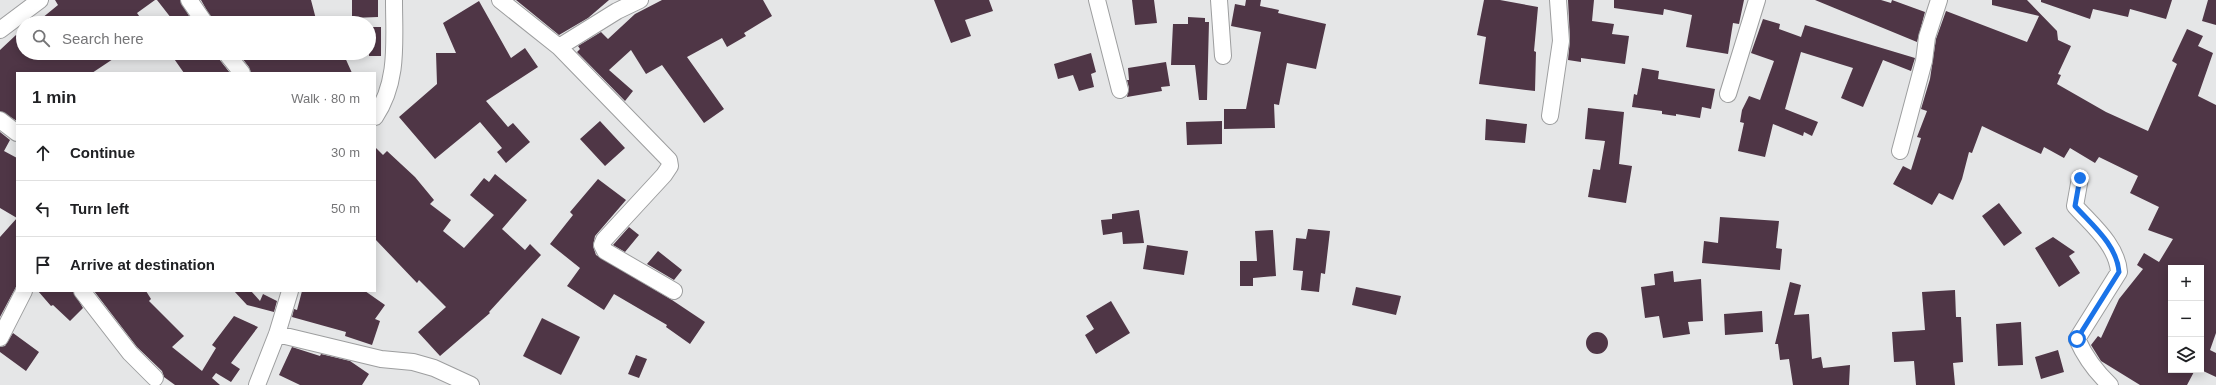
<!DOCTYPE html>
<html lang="en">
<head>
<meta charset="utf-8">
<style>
  body { margin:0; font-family:Helvetica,sans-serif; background:#f6f6f6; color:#202124 }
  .controls { position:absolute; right:12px; bottom:12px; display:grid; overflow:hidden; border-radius:0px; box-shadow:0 2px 10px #0003 }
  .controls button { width:36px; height:36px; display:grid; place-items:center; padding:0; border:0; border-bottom:1px solid #e0e0e0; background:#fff; color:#202124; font:20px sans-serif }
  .stop { position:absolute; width:12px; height:12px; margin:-9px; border:3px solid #1a73e8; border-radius:50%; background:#fff }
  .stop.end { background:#1a73e8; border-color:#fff; box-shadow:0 1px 4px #0008 }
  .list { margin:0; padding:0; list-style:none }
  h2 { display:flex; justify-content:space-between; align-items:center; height:52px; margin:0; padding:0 16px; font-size:17px }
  h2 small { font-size:13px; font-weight:400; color:#757577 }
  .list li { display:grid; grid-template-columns:26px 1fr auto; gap:12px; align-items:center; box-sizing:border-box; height:56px; padding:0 16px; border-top:1px solid #e0e0e0 }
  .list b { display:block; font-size:15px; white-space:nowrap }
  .list em { font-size:13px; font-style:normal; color:#757577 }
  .icon { flex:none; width:22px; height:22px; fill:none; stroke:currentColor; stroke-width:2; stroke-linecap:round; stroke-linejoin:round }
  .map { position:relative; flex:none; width:2216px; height:385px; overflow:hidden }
  .search { position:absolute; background:#fff; box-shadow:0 2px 10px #0003; left:16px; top:16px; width:360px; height:44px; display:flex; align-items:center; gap:10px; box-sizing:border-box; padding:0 14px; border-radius:22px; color:#757577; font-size:15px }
  .panel { position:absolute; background:#fff; box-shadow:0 2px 10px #0003; left:16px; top:72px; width:360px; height:220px; border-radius:0px }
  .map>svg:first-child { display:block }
  .building { fill:#4f3646 }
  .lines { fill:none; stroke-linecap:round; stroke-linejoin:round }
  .street-casing { stroke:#9d9e9f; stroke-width:18 }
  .street { stroke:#fff; stroke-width:16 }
  .route { stroke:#1a73e8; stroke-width:5 }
</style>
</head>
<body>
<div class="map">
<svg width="2216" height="385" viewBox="0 0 2216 385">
  <rect width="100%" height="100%" fill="#e5e6e7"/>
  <path class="building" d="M55 0H155L137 13 144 23H36L58 5Z
    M157 0H180L193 23H175Z
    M201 0H311L317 23H214Z
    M352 0H378V17L352 18Z
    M516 0H609L588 18 559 35Z
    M662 0H763L772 16 744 33 746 36 727 47 722 38 687 57 724 109 704 123 662 65 646 74 631 50 609 70 633 91 625 101 577 52 580 49 578 46 601 32 608 39 635 14Z
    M934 0H989L993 11 965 20 971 36 951 43Z
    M1132 0H1154L1157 23 1135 25Z
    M1246 0H1261L1260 6 1279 10 1278 13 1326 24 1316 69 1287 63 1279 105 1274 104 1275 128 1224 129V109H1246L1261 32 1231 26 1235 4 1245 6Z
    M1484 0H1500L1538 7 1534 51 1536 52 1535 91 1479 84 1486 37 1477 35Z
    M1568 0H1594L1592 21 1614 24 1612 34 1629 36 1625 64 1581 58V62L1568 60 1570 40Z
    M1614 0H1744L1739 24 1733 23 1728 54 1686 47 1692 15 1664 9 1663 15 1614 8Z
    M1815 0H1881L1891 3 1892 0 1925 12 1917 42Z
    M1992 0H2027L2057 31 2058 40 2071 46 2058 74 2061 75 2057 84 2106 112 2148 131 2177 64 2172 61 2187 29 2203 36 2198 46 2213 53 2198 96 2216 105V333L2210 350 2216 353V377L2201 370V268H2171V370H2195L2187 385H2140L2101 361 2091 345 2098 336 2101 338 2119 299 2143 269 2137 265 2144 253 2159 262 2173 239 2148 230 2159 207 2130 193 2138 176 2099 157 2095 163 2070 148 2064 158 2044 147 2041 154 1982 126 1972 153 1969 152 1962 179 1953 200 1939 193 1932 205 1893 184 1903 166 1911 170 1921 138 1917 137 1927 111 1921 109 1930 79 1936 39 1946 11 2027 42 2039 16 1992 5Z
    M2041 0H2172L2166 19 2130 9 2128 17 2093 9 2090 19 2041 2Z
    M2208 0H2216V25L2202 21Z
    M479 1 511 58 525 48 538 67 486 101 508 127 513 123 530 142 506 163 497 152 502 148 480 122 435 159 399 117 437 84 436 53H456L443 23Z
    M1188 17 1205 18V22H1209L1207 100H1199L1195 65H1171L1173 24H1188Z
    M1763 19 1780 24 1779 29 1801 37 1805 25 1915 58 1911 71 1883 60 1863 107 1841 98 1853 68 1801 52 1785 109 1818 122 1812 136 1804 132 1803 136 1773 124 1765 157 1738 151 1744 123 1740 122 1742 110 1749 96 1760 100 1774 61 1751 53Z
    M369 27H381V56H369Z
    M16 35 23 43V53H122L92 73H17V121L0 111V50Z
    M170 53H217L219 59 230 73H184Z
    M238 53H310L312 60 326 53H343L352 73H251L249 67Z
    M1091 53 1096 72 1091 74 1094 87 1079 91 1073 75 1058 79 1054 64Z
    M1166 62 1170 86 1161 87 1162 91 1127 97 1129 88 1127 80H1129L1128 68Z
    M1642 68 1659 71 1658 79 1715 89 1711 109 1702 107 1700 118 1676 114V116L1662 114V111L1632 107 1634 94 1637 95Z
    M1588 108 1624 112 1619 164 1632 166 1626 203 1588 197 1593 169 1600 170 1605 141 1585 139Z
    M1486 119 1527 124 1525 143 1485 140Z
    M600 121 625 148 605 166 580 139Z
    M1222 121V144L1187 145 1186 122Z
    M0 132 10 140 4 151 17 158V285L0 317V237L17 218 0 208Z
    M375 147 383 155 387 151 415 177 434 200 430 204 451 220 443 231 464 248 494 215 470 195 484 178 489 182 495 174 527 200 502 229 525 250 530 244 541 255 489 312 490 313 440 356 418 332 446 307 419 280 417 283 375 239Z
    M598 179 626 200 595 236 593 246 596 255 672 300 705 322 690 344 666 327 667 325 614 294 604 310 567 286 580 268 550 244 573 215 570 212Z
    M1999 203 2022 233 2004 246 1982 216Z
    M1139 210 1144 243 1123 244 1122 232 1103 235 1101 220 1112 219V214Z
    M1720 217 1779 221 1776 248 1782 249 1780 270 1702 263 1704 241 1718 243Z
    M629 227 639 235 625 252 613 245Z
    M1308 229 1330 231 1325 274 1321 273 1319 292 1301 290 1303 271 1293 270 1296 238 1306 239Z
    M1273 230 1276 276 1253 278V286H1240V261H1257L1255 231Z
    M2053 237 2075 252 2069 256 2080 273 2059 287 2035 248Z
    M1147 245 1188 251 1184 275 1143 269Z
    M658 251 682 270 674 280 647 264Z
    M1673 271 1674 282 1701 279 1703 321 1688 322 1690 334 1663 338 1659 316 1645 318 1641 287 1655 285 1654 274Z
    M1790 282 1801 285 1794 315 1809 314 1812 359 1821 357 1823 368 1850 365 1849 385H1793L1789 359 1780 360 1778 344H1775Z
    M1356 287 1401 296 1396 315 1352 305Z
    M1955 290 1956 317H1961L1963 362 1953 363 1955 385H1916L1914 361 1894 362 1892 332 1925 330 1922 292Z
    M38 291H73L83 308 70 321 53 305 51 306Z
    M94 291H146L151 299 149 301 184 336 172 347 202 371 216 348 212 345 234 316 258 327 231 363 240 369 231 382 216 373 212 378 220 385H175L164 377 162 371 137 347Z
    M234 291H251L260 301 263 294 277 301 274 312 247 305Z
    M302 291H365L385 305 375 319 380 321 372 345 345 336 346 332 292 317 294 309 297 310Z
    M1111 301 1130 333 1096 354 1085 335 1094 329 1086 316Z
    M1762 311 1763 332 1725 335 1724 314Z
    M542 318 580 337 561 375 523 356Z
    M2021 322 2023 365 1998 366 1996 324Z
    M1586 343a11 11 0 1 1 22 0a11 11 0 1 1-22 0Z
    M13 333 39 352 26 371 0 352V347L5 346Z
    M292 347 320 356 321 354 350 361 369 374 362 385H300L279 375Z
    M2058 350 2064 372 2041 379 2035 357Z
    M636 355 647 359 639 378 628 374Z"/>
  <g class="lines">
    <g class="street-casing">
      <path id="street" d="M189 0 205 23
        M500 0 559 47 617 11 640 0
        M1097 0 1120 90
        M1219 0 1223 56
        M0 30 40 0
        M559 47 669 160 670 166 664 175 604 240 602 245 605 251 674 291
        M226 53 242 73
        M1728 94 1757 0
        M1550 116 1561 41 1558 0
        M375 117C399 81 394 42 394 0
        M0 120 17 133
        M1900 151 1924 61 1927 37 1939 0
        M2080 178 2075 206C2092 225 2117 245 2119 272L2077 339C2085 357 2096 372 2110 385
        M82 291 130 353 155 378
        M277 334 381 359 413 362 434 368 471 385
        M0 338 24 291
        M257 385 277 334 290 291"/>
    </g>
    <use href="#street" class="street"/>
  </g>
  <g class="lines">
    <path class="route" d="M2077 339 2119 272C2117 245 2092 225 2075 206L2080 178"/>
  </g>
</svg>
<div class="controls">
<button>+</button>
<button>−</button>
<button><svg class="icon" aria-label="layers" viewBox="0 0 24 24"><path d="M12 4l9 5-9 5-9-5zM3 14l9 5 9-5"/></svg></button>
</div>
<div class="stop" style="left:2077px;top:339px"></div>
<div class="stop end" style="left:2080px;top:178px"></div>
<div class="search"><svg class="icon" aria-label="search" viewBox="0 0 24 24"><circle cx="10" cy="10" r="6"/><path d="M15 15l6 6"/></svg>Search here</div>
<section class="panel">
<h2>1 min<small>Walk · 80 m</small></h2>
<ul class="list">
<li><svg class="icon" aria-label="ahead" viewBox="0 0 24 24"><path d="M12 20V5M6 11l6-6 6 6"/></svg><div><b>Continue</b></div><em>30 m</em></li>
<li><svg class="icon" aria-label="left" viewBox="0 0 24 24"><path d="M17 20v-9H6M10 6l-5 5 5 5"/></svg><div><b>Turn left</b></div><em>50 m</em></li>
<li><svg class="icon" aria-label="arrive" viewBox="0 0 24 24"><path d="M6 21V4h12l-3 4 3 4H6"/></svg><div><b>Arrive at destination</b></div></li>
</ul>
</section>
</div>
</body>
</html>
